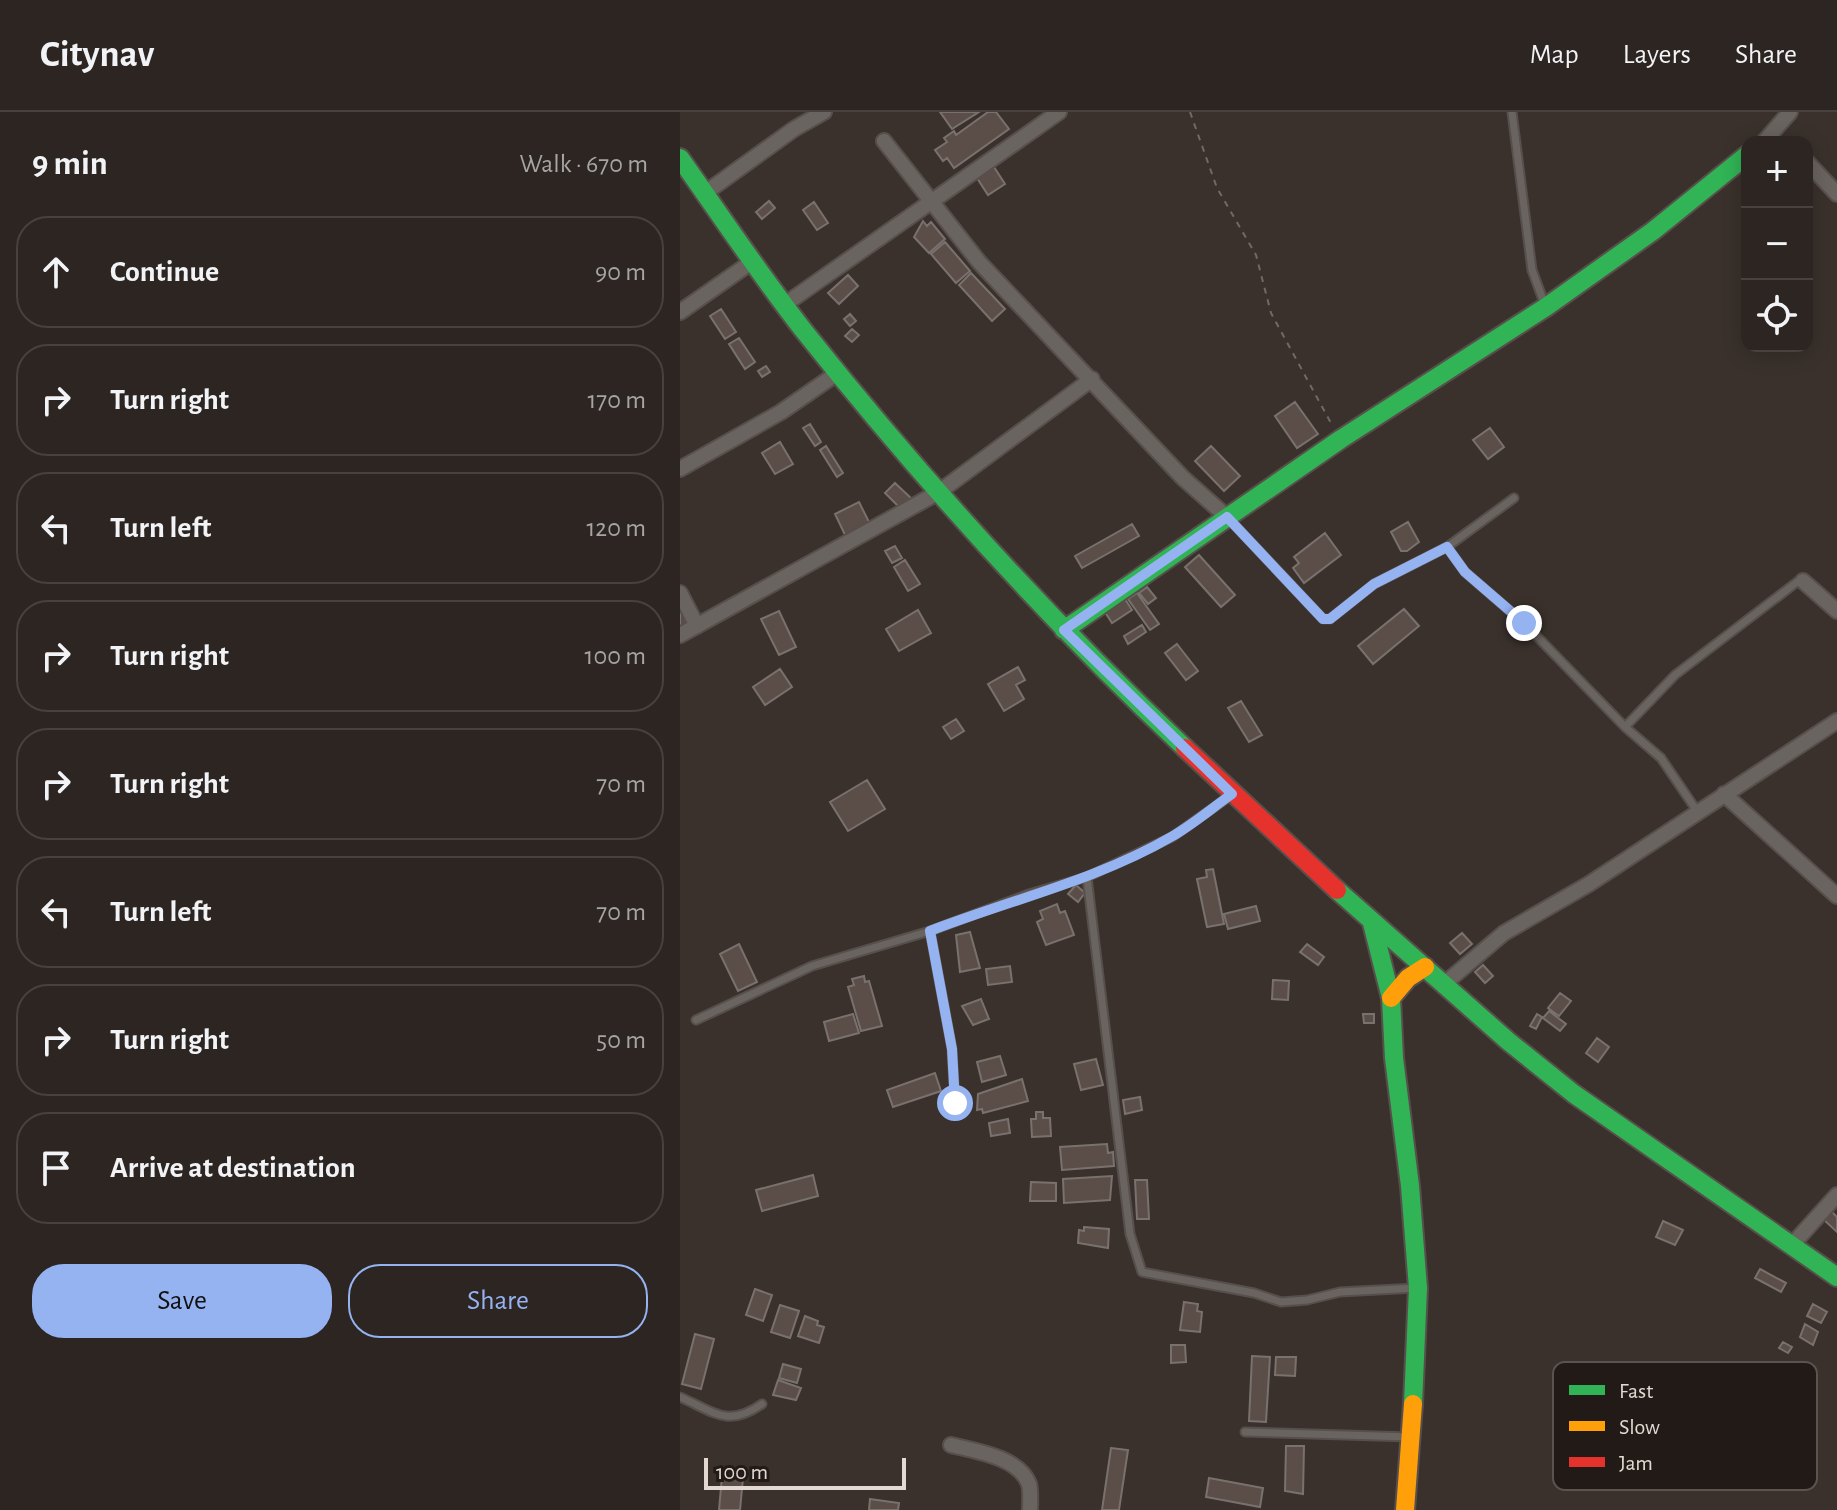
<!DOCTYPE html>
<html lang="en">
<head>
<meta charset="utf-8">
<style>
  body { margin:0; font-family:"Alegreya Sans",sans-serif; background:#38312e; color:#f1f3f6 }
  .controls { position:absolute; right:24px; top:24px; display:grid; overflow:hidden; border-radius:16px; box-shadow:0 4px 20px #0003 }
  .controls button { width:72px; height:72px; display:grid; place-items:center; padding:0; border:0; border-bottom:2px solid #48423f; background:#2c2521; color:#f1f3f6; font:40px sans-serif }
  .scale { position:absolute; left:24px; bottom:20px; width:202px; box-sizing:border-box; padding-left:8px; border:4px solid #e3d8d2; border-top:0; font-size:22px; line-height:28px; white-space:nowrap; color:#e3d8d2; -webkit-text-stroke:6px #211a16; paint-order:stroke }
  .stop { position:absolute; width:24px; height:24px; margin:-18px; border:6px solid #95b2f1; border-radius:50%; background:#fff }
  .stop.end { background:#95b2f1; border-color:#fff; box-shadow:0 2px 8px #0008 }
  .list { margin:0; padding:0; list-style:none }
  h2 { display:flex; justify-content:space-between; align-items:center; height:104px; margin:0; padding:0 32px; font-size:34px }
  h2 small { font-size:26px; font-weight:400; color:#a6a5a5 }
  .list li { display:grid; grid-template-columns:52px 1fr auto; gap:24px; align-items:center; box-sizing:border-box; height:112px; margin:0 16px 16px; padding:0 16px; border:2px solid #48423f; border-radius:32px }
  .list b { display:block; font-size:30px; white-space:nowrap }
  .list em { font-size:26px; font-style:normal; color:#a6a5a5 }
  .actions { display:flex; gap:16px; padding:24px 32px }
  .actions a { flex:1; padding:18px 0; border:2px solid #95b2f1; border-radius:32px; text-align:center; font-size:28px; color:#95b2f1 }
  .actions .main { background:#95b2f1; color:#111 }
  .icon { flex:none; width:44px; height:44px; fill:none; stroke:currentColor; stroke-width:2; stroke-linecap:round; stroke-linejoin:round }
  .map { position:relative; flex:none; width:1157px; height:1398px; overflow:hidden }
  header { display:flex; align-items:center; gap:48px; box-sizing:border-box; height:112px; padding:0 40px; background:#2c2521; border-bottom:2px solid #48423f }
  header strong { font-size:38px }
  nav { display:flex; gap:44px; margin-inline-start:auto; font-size:28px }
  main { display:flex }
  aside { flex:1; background:#2c2521 }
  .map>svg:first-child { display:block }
  .building { fill:#5b4e48; stroke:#79716d; stroke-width:2 }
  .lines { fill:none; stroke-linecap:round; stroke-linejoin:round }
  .lane-casing { stroke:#574f4b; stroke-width:11 }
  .street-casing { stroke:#574f4b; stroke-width:18 }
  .fast-casing { stroke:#574f4b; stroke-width:22 }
  .slow-casing { stroke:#574f4b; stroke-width:22 }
  .jam-casing { stroke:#574f4b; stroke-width:22 }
  .path { stroke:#706965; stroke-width:2; stroke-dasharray:6 6; stroke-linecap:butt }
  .lane { stroke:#6a6460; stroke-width:7 }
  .street { stroke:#6a6460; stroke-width:14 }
  .fast { stroke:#30b455; stroke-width:18 }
  .slow { stroke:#ff9f0a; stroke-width:18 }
  .jam { stroke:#e5322d; stroke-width:18 }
  .route { stroke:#95b2f1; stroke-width:10 }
  .key { fill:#211a16; stroke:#5b534e; stroke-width:2 }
  .key-label { font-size:22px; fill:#e3d8d2 }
</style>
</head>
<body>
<header>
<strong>Citynav</strong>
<nav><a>Map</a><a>Layers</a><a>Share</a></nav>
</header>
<main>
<aside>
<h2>9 min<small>Walk · 670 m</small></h2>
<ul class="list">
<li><svg class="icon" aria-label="ahead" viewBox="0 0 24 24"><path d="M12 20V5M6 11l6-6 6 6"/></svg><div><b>Continue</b></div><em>90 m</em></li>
<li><svg class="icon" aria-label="right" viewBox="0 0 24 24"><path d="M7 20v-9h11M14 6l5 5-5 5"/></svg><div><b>Turn right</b></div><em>170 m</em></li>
<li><svg class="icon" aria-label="left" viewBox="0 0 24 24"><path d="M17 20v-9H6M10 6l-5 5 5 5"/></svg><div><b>Turn left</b></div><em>120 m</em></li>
<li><svg class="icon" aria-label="right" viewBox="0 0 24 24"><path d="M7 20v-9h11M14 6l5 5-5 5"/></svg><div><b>Turn right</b></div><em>100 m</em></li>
<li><svg class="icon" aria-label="right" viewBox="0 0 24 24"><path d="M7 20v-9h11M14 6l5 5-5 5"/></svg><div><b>Turn right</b></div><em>70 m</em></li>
<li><svg class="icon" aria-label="left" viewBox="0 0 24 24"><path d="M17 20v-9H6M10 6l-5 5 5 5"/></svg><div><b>Turn left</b></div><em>70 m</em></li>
<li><svg class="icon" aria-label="right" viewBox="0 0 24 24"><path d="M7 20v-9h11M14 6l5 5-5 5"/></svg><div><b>Turn right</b></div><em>50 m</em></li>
<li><svg class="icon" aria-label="arrive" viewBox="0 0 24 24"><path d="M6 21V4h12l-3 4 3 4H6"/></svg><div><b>Arrive at destination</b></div></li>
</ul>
<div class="actions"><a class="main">Save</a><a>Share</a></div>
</aside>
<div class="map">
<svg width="1157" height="1398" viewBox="0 0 1157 1398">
  <rect width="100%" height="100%" fill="#3a312c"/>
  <path class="building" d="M260 0H299L272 17Z
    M308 0H316L329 17 274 56 267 46 263 49 255 38 267 30 264 26 274 19 276 23Z
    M314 55 325 72 308 83 297 66Z
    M89 89 95 96 82 107 76 100Z
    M134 90 148 111 137 118 123 98Z
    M243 109 247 114 251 110 265 127 249 141 234 125Z
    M265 130 290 159 276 171 251 142Z
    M291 161 325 197 312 209 279 173Z
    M168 163 178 174 159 192 148 181Z
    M41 197 56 220 45 227 30 204Z
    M170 202 176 209 170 214 164 207Z
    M172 217 179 223 172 230 165 224Z
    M59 226 75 250 65 257 49 232Z
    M86 254 90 260 82 265 78 259Z
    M615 290 638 322 617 336 595 304Z
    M130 312 141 330 135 334 123 316Z
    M810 316 824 335 808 347 793 328Z
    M100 330 113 352 95 362 82 341Z
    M146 334 163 361 157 365 140 338Z
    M531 334 560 364 544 379 515 349Z
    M215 371 232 387 222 398 205 381Z
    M179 390 191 414 167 427 155 402Z
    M728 410 739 430 727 439H721L711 420Z
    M452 412 459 424 402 456 395 444Z
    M645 421 661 443 624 471 613 456 619 451 614 445Z
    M215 434 222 446 212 451 205 439Z
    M519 443 555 483 541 495 505 455Z
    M225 448 240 472 228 479 214 455Z
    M467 475 476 486 468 492 459 481Z
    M457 481 479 512 470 518 448 487Z
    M445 487 452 498 432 511 425 500Z
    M0 496 8 514 0 517Z
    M724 497 739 514 693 552 678 534Z
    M238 498 251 521 219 539 206 517Z
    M99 499 116 535 99 543 81 507Z
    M462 513 466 520 448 532 444 524Z
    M497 532 518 559 506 568 485 541Z
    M338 555 345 568 336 573 344 587 324 599 308 572Z
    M100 557 112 575 85 593 73 575Z
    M561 589 582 623 569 630 548 596Z
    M276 607 284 619 271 627 263 615Z
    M187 668 205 697 168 719 150 690Z
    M533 757 544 812 527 815 517 767 527 765 526 758Z
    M396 773 405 781 398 790 388 782Z
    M377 792 380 801 385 799 394 823 366 833 357 810 363 807 360 799Z
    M576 794 580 809 548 817 544 802Z
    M290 820 300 856 280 860 276 823Z
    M782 821 792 832 780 842 770 831Z
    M59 832 77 870 58 879 40 842Z
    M627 832 644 845 638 853 620 840Z
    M803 853 813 864 805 871 795 860Z
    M330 854 332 870 308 873 306 857Z
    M184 864 185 870 189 869 202 914 181 919 168 875 174 873 172 867Z
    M593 868 609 869 608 888 592 887Z
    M880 881 891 889 879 904 868 896Z
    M301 887 309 907 293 913 282 894Z
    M869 899 886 912 880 919 863 906Z
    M173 902 179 921 149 929 144 910Z
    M683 902H694V911H684Z
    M857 902 862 905 856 917 850 914Z
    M917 926 929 935 918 950 906 941Z
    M320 944 326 963 302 970 297 950Z
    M416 947 423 973 401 978 394 952Z
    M255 961 261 979 213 995 207 978Z
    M342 967 348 989 303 1001 302 997 297 998 298 982Z
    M460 985 462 998 445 1002 443 988Z
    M356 1000H363V1006H370L371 1024 352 1025 351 1007H356Z
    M328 1007 330 1021 311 1024 309 1011Z
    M427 1032 428 1041 433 1040 434 1054 382 1058 380 1035Z
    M133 1063 138 1084 82 1099 76 1078Z
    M432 1064 430 1088 384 1091 383 1067Z
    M455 1068H467L469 1107H457Z
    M351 1070 376 1071V1089H350Z
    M1151 1099 1157 1105V1120L1143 1107Z
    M983 1109 1003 1118 995 1133 976 1125Z
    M404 1115 429 1117 428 1136 398 1131 399 1118 404 1119Z
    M1080 1157 1106 1171 1101 1180 1075 1166Z
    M75 1177 92 1183 83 1209 66 1203Z
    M504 1190 518 1192 517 1199 522 1200 520 1220 500 1218Z
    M1133 1192 1147 1200 1141 1211 1127 1204Z
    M100 1193 119 1199 110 1226 91 1220Z
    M125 1204 138 1209 137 1213 144 1215 139 1231 118 1224Z
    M1125 1212 1138 1220 1133 1233 1120 1225Z
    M15 1222 34 1227 21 1277 2 1272Z
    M1103 1230 1112 1235 1108 1241 1099 1236Z
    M491 1233H505L506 1250 491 1251Z
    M572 1244 590 1245 586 1310 569 1309Z
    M596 1245H616L615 1264 595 1263Z
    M103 1252 121 1257 117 1271 99 1266Z
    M98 1268 121 1276 116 1288 93 1283Z
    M606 1334H624L623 1382 605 1379Z
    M431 1336 448 1338 439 1398H422Z
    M42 1364 63 1366 60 1398H39Z
    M529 1366 583 1376 580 1395 526 1385Z
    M190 1387 219 1391 218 1398H189Z"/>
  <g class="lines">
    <g class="lane-casing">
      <path id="lane" d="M832 0 852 158 865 193
        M549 407 643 507H650L694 472 767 435 785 460 844 511 945 615 981 646 1017 699
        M767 435 834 386
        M945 615 995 563 1117 470 1123 469
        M407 765 450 1122 462 1160 574 1181 601 1190 627 1188 660 1180 736 1176
        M250 819 272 937 275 991
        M16 908 132 854 250 819 349 782 407 765 492 725 550 684
        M0 1285C34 1300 48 1316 82 1292
        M565 1320 730 1325"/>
    </g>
    <g class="street-casing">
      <path id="street" d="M204 29 299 150 503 366 547 405
        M1084 30 1110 0
        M1127 50 1157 82
        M25 81 114 17 144 0
        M104 193 379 0
        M0 200 73 149
        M0 357 101 300 159 260
        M1123 469 1157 499
        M0 481 17 514
        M0 523 259 380 412 267
        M1044 682 1157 784
        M763 873 824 821 909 772 1157 609
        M1111 1134 1157 1083
        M271 1333C295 1339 339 1345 349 1372 351 1379 350 1390 350 1398"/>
    </g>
    <g class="fast-casing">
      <path id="fast" d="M0 46C41 104 80 163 124 219 241 366 368 507 505 636
        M384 518 661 327 866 195 973 119 1067 43
        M657 778 828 929 894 982 1157 1165
        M692 811 711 886 714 946 730 1074 738 1176 733 1292"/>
    </g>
    <g class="slow-casing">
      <path id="slow" d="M711 886 728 866 745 855
        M725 1398 733 1292"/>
    </g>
    <g class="jam-casing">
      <path id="jam" d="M505 636 657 778"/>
    </g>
    <path class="path" d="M510 0 537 76 576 143 591 201 652 313"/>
    <use href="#lane" class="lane"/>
    <use href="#street" class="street"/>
    <use href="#fast" class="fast"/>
    <use href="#slow" class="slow"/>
    <use href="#jam" class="jam"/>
  </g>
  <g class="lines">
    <path class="route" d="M275 991 272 937 250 819C330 788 417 768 491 725 512 713 532 696 552 682L384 518 547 405 643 507H650L694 472 767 435 785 460 844 511"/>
  </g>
  <rect x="873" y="1250" width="264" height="128" rx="12" class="key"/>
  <rect x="889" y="1273" width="36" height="10" fill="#30b455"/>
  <rect x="889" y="1309" width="36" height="10" fill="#ff9f0a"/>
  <rect x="889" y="1345" width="36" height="10" fill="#e5322d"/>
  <g class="key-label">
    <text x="939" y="1286">Fast</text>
    <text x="939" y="1322">Slow</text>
    <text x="939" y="1358">Jam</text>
  </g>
</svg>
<div class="controls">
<button>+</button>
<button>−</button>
<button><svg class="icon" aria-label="locate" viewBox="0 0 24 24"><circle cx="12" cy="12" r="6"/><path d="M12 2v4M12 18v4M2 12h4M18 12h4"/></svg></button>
</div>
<div class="scale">100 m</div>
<div class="stop" style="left:275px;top:991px"></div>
<div class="stop end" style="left:844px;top:511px"></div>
</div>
</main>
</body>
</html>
